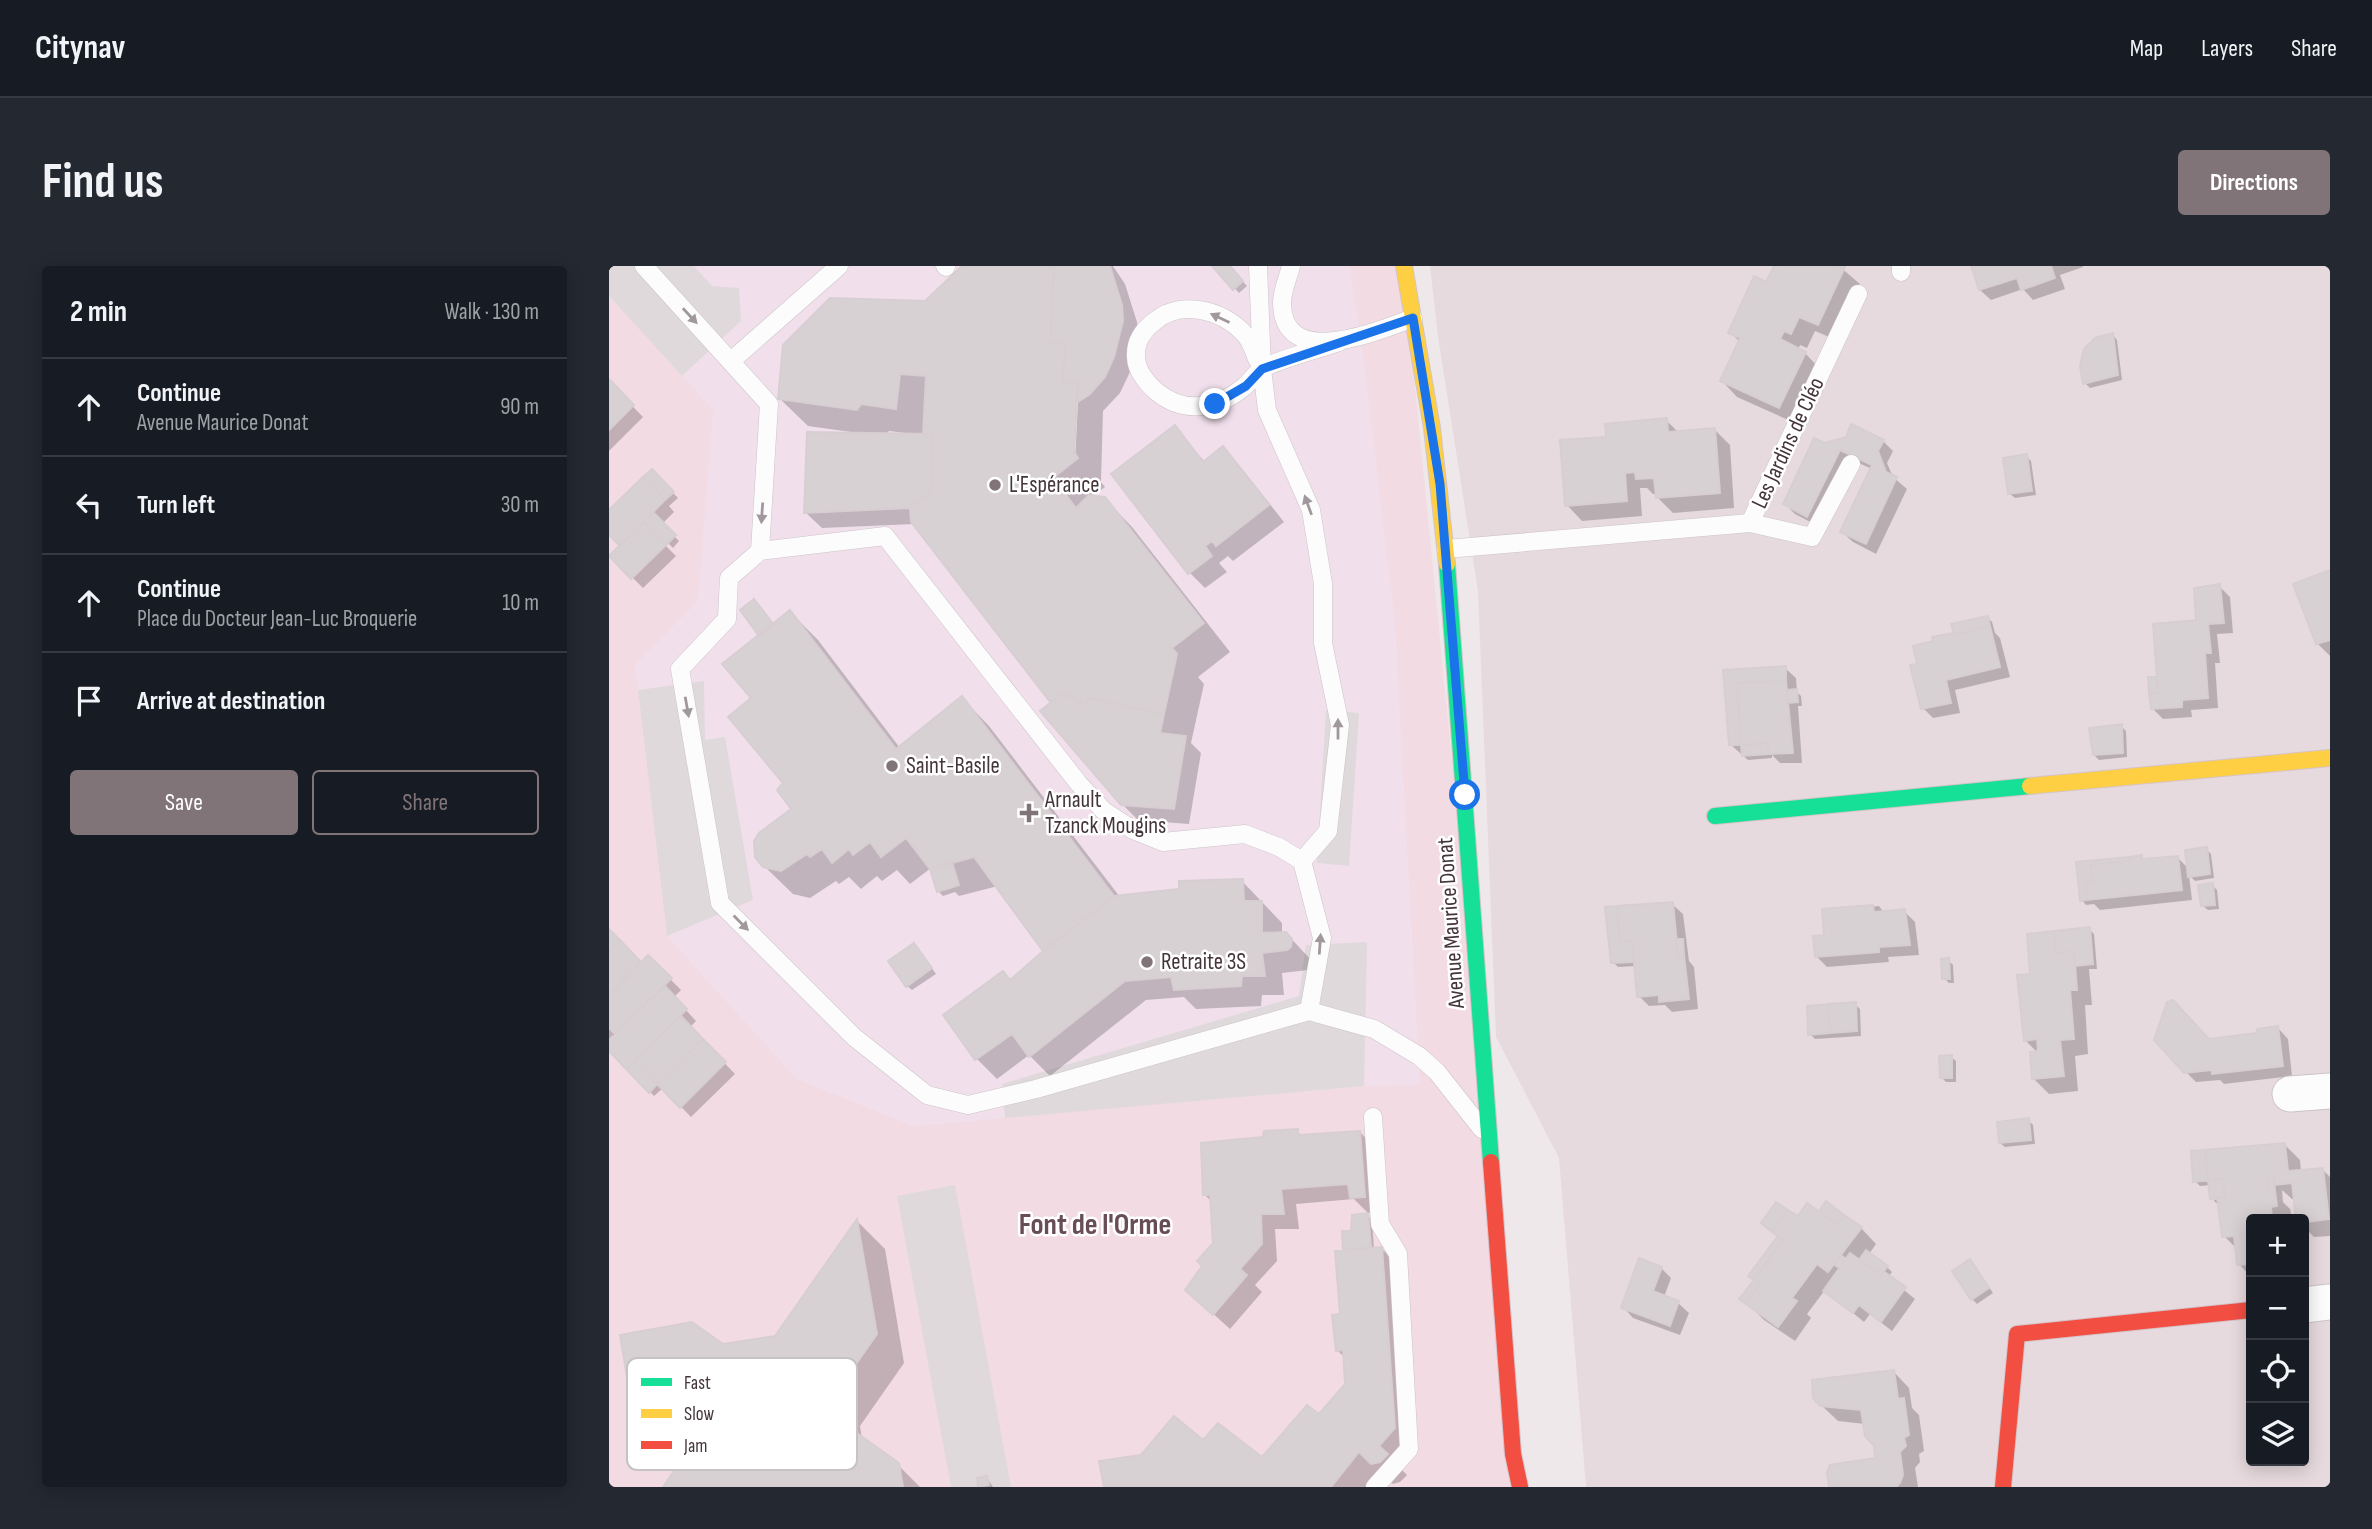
<!DOCTYPE html>
<html lang="en">
<head>
<meta charset="utf-8">
<style>
  body { margin:0; font-family:"Sofia Sans Condensed",sans-serif; background:#242831; color:#f1f3f6 }
  .controls { position:absolute; right:21px; bottom:21px; display:grid; overflow:hidden; border-radius:7px; box-shadow:0 4px 18px #0003 }
  .controls button { width:63px; height:63px; display:grid; place-items:center; padding:0; border:0; border-bottom:2px solid #363941; background:#171b24; color:#f1f3f6; font:35px sans-serif }
  .stop { position:absolute; width:21px; height:21px; margin:-16px; border:5px solid #1a73e8; border-radius:50%; background:#fff }
  .stop.end { background:#1a73e8; border-color:#fff; box-shadow:0 2px 7px #0008 }
  .list { margin:0; padding:0; list-style:none }
  h2 { display:flex; justify-content:space-between; align-items:center; height:91px; margin:0; padding:0 28px; font-size:30px }
  h2 small { font-size:23px; font-weight:400; color:#9ea1a6 }
  .list li { display:grid; grid-template-columns:46px 1fr auto; gap:21px; align-items:center; box-sizing:border-box; height:98px; padding:0 28px; border-top:2px solid #363941 }
  .list b { display:block; font-size:26px; white-space:nowrap }
  .list p { margin:0; font-size:23px; white-space:nowrap; color:#9ea1a6 }
  .list em { font-size:23px; font-style:normal; color:#9ea1a6 }
  .actions { display:flex; gap:14px; padding:21px 28px }
  .actions a { flex:1; padding:16px 0; border:2px solid #807478; border-radius:7px; text-align:center; font-size:24px; color:#807478 }
  .actions .main { background:#807478; color:#fff }
  .icon { flex:none; width:38px; height:38px; fill:none; stroke:currentColor; stroke-width:2; stroke-linecap:round; stroke-linejoin:round }
  .map { position:relative; flex:none; width:1721px; height:1221px; overflow:hidden; border-radius:7px }
  header { display:flex; align-items:center; gap:42px; box-sizing:border-box; height:98px; padding:0 35px; background:#171b24; border-bottom:2px solid #363941 }
  header strong { font-size:33px }
  nav { display:flex; gap:38px; margin-inline-start:auto; font-size:24px }
  .intro { display:flex; align-items:center; justify-content:space-between; box-sizing:border-box; height:168px; padding:0 42px }
  h1 { margin:0; font-size:49px }
  .button { padding:18px 32px; border-radius:7px; background:#807478; color:#fff; font-size:24px; font-weight:700 }
  main { display:flex; gap:42px; padding:0 42px }
  aside { flex:1; background:#171b24; border-radius:7px; box-shadow:0 4px 18px #0003 }
  .map>svg:first-child { display:block }
  .residential { fill:#e7dade; fill-rule:evenodd }
  .commercial { fill:#f2dbe3 }
  .medical { fill:#f1e0ec }
  .parking { fill:#e0d9dc }
  .shadow { fill:#0003; fill-rule:evenodd }
  .building { fill:#d8d1d3; stroke:#d7ced1; stroke-width:2 }
  .lines { fill:none; stroke-linecap:round; stroke-linejoin:round }
  .lane-casing { stroke:#cbc4c6; stroke-width:19 }
  .street-casing { stroke:#cbc4c6; stroke-width:37 }
  .fast-casing { stroke:#d3c4c8; stroke-width:18 }
  .slow-casing { stroke:#d3c4c8; stroke-width:18 }
  .jam-casing { stroke:#d3c4c8; stroke-width:18 }
  .lane { stroke:#fdfcfc; stroke-width:18 }
  .street { stroke:#fdfcfc; stroke-width:35 }
  .fast { stroke:#16e098; stroke-width:16 }
  .slow { stroke:#ffcf43; stroke-width:16 }
  .jam { stroke:#f24e42; stroke-width:16 }
  .oneway { fill:#a0989c }
  .route { stroke:#1a73e8; stroke-width:9 }
  .poi-dot { fill:#807478; stroke:#fff; stroke-width:2.5 }
  .labels { text-anchor:middle; dominant-baseline:central; stroke-width:5; stroke-linejoin:round; paint-order:stroke }
  .street-label { font-size:23px; fill:#44353b; stroke:#fff }
  .poi-label { font-size:23px; fill:#44353b; stroke:#fff; text-anchor:start }
  .district-label { font-size:30px; font-weight:bold; fill:#674d56; stroke:#fff }
  .key { fill:#fff; stroke:#c7c2c4; stroke-width:2 }
  .key-label { font-size:19px; fill:#44353b }
</style>
</head>
<body>
<header>
<strong>Citynav</strong>
<nav><a>Map</a><a>Layers</a><a>Share</a></nav>
</header>
<div class="intro"><h1>Find us</h1><a class="button">Directions</a></div>
<main>
<aside>
<h2>2 min<small>Walk · 130 m</small></h2>
<ul class="list">
<li><svg class="icon" aria-label="ahead" viewBox="0 0 24 24"><path d="M12 20V5M6 11l6-6 6 6"/></svg><div><b>Continue</b><p>Avenue Maurice Donat</p></div><em>90 m</em></li>
<li><svg class="icon" aria-label="left" viewBox="0 0 24 24"><path d="M17 20v-9H6M10 6l-5 5 5 5"/></svg><div><b>Turn left</b></div><em>30 m</em></li>
<li><svg class="icon" aria-label="ahead" viewBox="0 0 24 24"><path d="M12 20V5M6 11l6-6 6 6"/></svg><div><b>Continue</b><p>Place du Docteur Jean-Luc Broquerie</p></div><em>10 m</em></li>
<li><svg class="icon" aria-label="arrive" viewBox="0 0 24 24"><path d="M6 21V4h12l-3 4 3 4H6"/></svg><div><b>Arrive at destination</b></div></li>
</ul>
<div class="actions"><a class="main">Save</a><a>Share</a></div>
</aside>
<div class="map">
<svg width="1721" height="1221" viewBox="0 0 1721 1221">
  <rect width="100%" height="100%" fill="#efe8ea"/>
  <path class="residential" d="M821 0H1721V1221H977L950 892 887 771 869 325 829 71ZM1642 953H1695V1195H1642Z"/>
  <path class="commercial" d="M0 0H794L915 1221H0Z"/>
  <path class="medical" d="M0 0H740L752 70 786 359 811 819 755 820 304 860 188 813 58 670 26 399 89 335 104 144 0 30Z"/>
  <path class="parking" d="M0 0H85L103 20 130 22 132 55 73 110 0 30Z
    M95 415 96 474 116 471 144 634 58 670 29 424Z
    M717 444 750 447 740 600 708 597Z
    M758 676 755 820 396 852 393 818 690 730 697 679Z
    M346 919 402 1221H342L288 930Z"/>
  <path class="shadow" d="M356 0H504L516 18 528 56 529 71 520 108 511 127 494 145 492 216 496 221 483 231 495 232 523 261 621 386 589 411 595 418 582 477 592 487 580 558 529 554 513 538 444 437 305 258 213 262 197 247 242 166 199 160 171 133 317 37ZM466 133 469 136 466 195H463ZM280 165 296 167V169H277Z
    M606 0H619L638 20 630 27 605 1Z
    M1166 0H1230L1251 18 1225 73 1206 65 1198 82 1191 79 1189 84 1196 87 1211 103 1186 157 1128 131 1113 115 1131 76 1121 66 1158 18Z
    M1364 0H1474V1L1451 9 1456 23 1424 34 1414 23 1382 34 1371 24Z
    M1504 69 1508 74 1513 114 1481 122 1476 117Z
    M1 117 34 151 0 185V119Z
    M1057 154 1070 167 1106 164 1121 179 1125 242 1064 247 1048 231V228H1044L1038 222H1031L1033 250 973 255 958 239 999 172Z
    M565 161 596 196 614 182 629 198 675 256 624 295 619 290 610 297 618 306 596 322 581 307Z
    M1274 175 1284 185 1278 197 1284 211 1298 223 1267 288 1244 276 1233 266 1263 203 1241 193 1209 260 1186 248 1176 238 1216 179Z
    M1417 190 1422 195 1427 229 1406 232 1401 228Z
    M43 205 69 232 60 240 65 246 53 258 70 275 64 282 56 274V279L67 290 34 322 2 290 13 280 0 267V247Z
    M1721 306V390L1708 377Z
    M1610 320 1621 331 1624 367 1608 368 1611 397H1606L1609 442 1582 444 1583 451 1554 453 1544 443 1547 412 1550 416Z
    M181 346 209 374 291 482 353 432 380 460 511 631 633 615 673 657V668L677 667 703 695 699 704 673 707 675 729H653L652 740 587 743 575 731 537 734 441 810 420 789 388 813 368 793 402 715 437 685 389 620 350 630 346 626 334 630 329 625 322 602 301 618 288 604 273 615 268 610 252 623 240 611 230 618 227 615 201 632 184 628 155 600 185 544 145 432 164 360Z
    M1379 352 1383 356 1386 367 1391 372 1401 411 1346 424 1351 447 1324 452 1314 442 1310 399 1326 376 1325 373 1346 368Z
    M1176 402 1187 412 1188 426 1192 430 1193 440H1189L1193 497H1171L1163 489V492L1139 494 1122 479Z
    M1512 460 1517 465 1518 491 1490 494 1485 489Z
    M1597 583 1602 588 1605 612 1586 615 1580 609 1583 634 1491 644 1485 638 1477 639 1473 634 1532 591 1536 595 1569 592 1580 603Z
    M1603 619 1608 624 1610 643 1599 644 1594 640Z
    M1063 638 1074 648 1080 695 1085 701 1089 743 1063 746 1056 739 1040 740 1030 730 1027 700 1009 701 1004 696Z
    M1270 640 1275 647 1295 645 1306 656 1310 689 1279 691 1280 696 1218 701 1207 690 1216 671 1214 645Z
    M1480 663 1485 668 1488 703H1480L1483 739H1476L1479 788 1466 790 1469 825 1440 828 1424 812 1429 787 1416 774 1423 710Z
    M0 666 32 698 39 691 72 724 65 731 87 755 81 761 126 808 82 851 54 822 45 830 0 783V764L3 762 0 759Z
    M310 684 327 708 303 724 298 720Z
    M1339 694 1344 699 1345 717H1340L1335 712Z
    M1246 738 1251 743 1252 770 1206 773 1201 768Z
    M1669 762 1679 773 1683 810 1615 818 1611 814 1587 816 1576 805 1600 775 1650 769Z
    M1342 791 1347 795V816H1337L1333 812Z
    M1419 854 1424 859 1426 878 1396 881 1391 877Z
    M688 865 693 870 751 866 766 882 771 946 759 947 745 933 687 938 690 963H666L668 995 646 1019 653 1026 621 1063 578 1024 595 1000 605 978 603 936 596 929 656 873Z
    M1675 878 1691 894 1692 906 1714 904 1721 911V970L1705 971 1695 961V953H1689L1687 933H1683L1673 924 1674 936 1681 943 1683 953H1642V1011L1630 998 1628 983 1615 970 1611 937H1607L1603 932 1602 919 1591 920 1586 915Z
    M758 949 763 954 765 983H773L793 1003 805 1183 790 1201 798 1209 791 1216 784 1218 771 1205 758 1221H497L533 1191 595 1176 653 1194 711 1150 738 1119 736 1092 728 1084 733 1049 735 967H744Z
    M1217 950 1252 962 1267 978 1260 988 1278 1001 1283 1006 1279 1011 1306 1033 1283 1065 1261 1048 1255 1056 1216 1024 1198 1048 1202 1052 1186 1075 1155 1054 1144 1043 1189 953Z
    M249 956 276 983 295 1097 251 1160 253 1173 289 1199 311 1221H56L87 1177 84 1165 48 1139 20 1110 113 1079 167 1071Z
    M1366 1000 1384 1027 1368 1038 1363 1033Z
    M1052 1002 1062 1012 1055 1031 1069 1037 1080 1047 1071 1069 1024 1052 1014 1041Z
    M1285 1106 1300 1122 1303 1142 1310 1149 1315 1185 1310 1188 1311 1196 1306 1202 1309 1221H1221L1268 1193 1267 1179 1256 1158 1229 1155 1212 1139Z
    M378 1212 384 1221H372L371 1220Z"/>
  <path class="building" d="M353 0H445L441 77 456 76 454 116 469 117 465 186 469 192 444 212 467 242 480 229 496 231 595 357 563 382 568 388 555 448 479 432 477 439 454 427 441 436 302 256 301 242 322 226 324 168H314L317 110 291 108 287 143 252 138 248 144 169 133 174 79 221 32 316 35Z
    M445 0H501L513 39 514 55 505 91 496 111 481 128 467 137 469 117 454 116 456 76 441 77Z
    M603 0H621L634 15 624 24Z
    M1165 0 1236 1 1209 59 1190 51 1182 68 1175 65 1171 73 1197 86 1170 142 1111 115 1131 72 1119 67 1145 10 1157 16Z
    M1362 0H1442L1446 12 1412 24 1408 12 1370 24Z
    M1504 67 1509 109 1474 118 1471 100 1475 83 1486 72Z
    M1 114 25 139 0 164V116Z
    M1058 152 1059 166 1106 162 1111 227 1047 232 1045 212 1027 213 1026 206 1016 207 1018 235 956 240 951 174 997 171 996 158Z
    M1242 158 1275 174 1269 185 1277 206 1288 211 1257 278 1231 266 1263 199 1231 184 1198 251 1174 238 1205 172 1216 177 1237 171Z
    M566 159 594 196 614 180 660 239 607 280 603 275 596 280 603 290 579 308 502 208Z
    M198 166 324 168 322 226 301 242 195 247Z
    M1418 188 1423 225 1399 228 1394 192Z
    M43 203 65 226 56 234 34 211Z
    M34 211 56 234 11 280 0 269V244Z
    M44 246 67 269 58 278 35 256Z
    M35 256 58 278 22 313 0 290Z
    M1721 304V374L1707 378 1684 318Z
    M1611 318 1615 357 1599 358 1602 387H1596L1599 432 1573 434V441L1542 443 1540 427H1549L1544 358 1587 354 1585 322Z
    M145 333 165 359 150 370 131 344Z
    M181 344 287 483 353 430 505 630 434 685 365 591 321 603 297 572 272 591 261 576 244 589 240 583 223 597 213 583 201 591 198 588 172 605 154 601 146 591 145 575 150 567 182 543 168 524 174 517 119 451 142 432 113 398Z
    M1379 350 1381 360 1345 369 1342 358Z
    M1381 360 1391 401 1337 414 1342 437 1312 443 1301 399 1308 398 1304 380 1324 375 1323 371 1344 367 1345 369Z
    M1177 400V415L1128 417 1132 479H1120L1114 404Z
    M1539 411H1547L1549 427H1540Z
    M1177 415 1184 487 1159 488V477L1132 479 1128 417Z
    M1188 423 1189 436 1179 437 1178 424Z
    M454 427 477 439 479 432 555 448 551 467 577 470 565 543 512 539 431 445Z
    M1513 458 1514 487 1484 489 1480 462Z
    M1159 477V488L1133 490 1132 479Z
    M1598 581 1601 608 1579 611 1576 584Z
    M1533 589V593L1569 590 1573 624 1478 634 1476 617 1484 616 1481 599 1521 595 1520 591Z
    M1520 591 1521 595 1481 599 1484 616 1476 617 1478 634 1471 635 1467 596Z
    M343 596 350 619 328 626 321 603Z
    M634 613 635 635H653V667L677 666 683 673 682 681 678 684 653 687 656 710H633L632 720 565 724 562 711 516 715 420 791 403 768 366 794 334 749 394 705 401 714 434 685 505 630 570 623V615Z
    M1604 617 1606 639 1592 640 1589 619Z
    M1064 636 1069 689H1075L1080 733 1050 736V729L1028 731 1023 675H1011L1008 640Z
    M1264 639 1265 646 1296 643 1301 679 1270 681V686L1206 691 1204 670 1215 669 1213 643Z
    M1008 640 1011 675H1023L1025 696 1002 697 996 641Z
    M1481 661 1484 698 1466 700 1465 685 1447 687 1445 665Z
    M0 663 11 674 0 685Z
    M1445 665 1447 687 1465 685 1468 724H1461L1465 773 1451 774 1455 810 1423 813 1421 786 1429 785 1428 773 1415 775 1408 709 1421 708 1418 668Z
    M1067 673H1074L1075 689H1069Z
    M11 674 32 696 0 729V685Z
    M305 677 323 702 297 721 279 695Z
    M39 689 63 712 6 768 0 762V729Z
    M1340 692 1341 713H1333L1332 693Z
    M56 720 78 743 17 803 0 785V774Z
    M1564 734 1600 773 1648 767V763L1669 760 1674 800 1603 808V804L1575 807 1545 774 1558 736Z
    M1247 736 1248 765 1221 767 1219 738Z
    M1219 738 1221 767 1199 769 1198 740Z
    M72 750 94 773 48 818 25 795Z
    M94 773 117 796 71 842 48 818Z
    M1343 789V812H1331L1330 790Z
    M25 795 48 818 40 827 17 803Z
    M1420 852 1422 874 1390 877 1388 856Z
    M689 863V869L751 865 756 931 741 932 739 918 672 923 675 948H652L653 978 631 1003 638 1009 604 1049 576 1024 593 1000 588 995 604 977 601 929H594L592 877 654 871 655 865Z
    M1676 877 1679 905 1714 902 1720 953 1695 956V953H1687L1683 917 1665 919V909L1659 910 1660 926 1666 925 1668 940 1662 941 1663 953H1642V998L1628 999 1625 970 1613 971 1608 931H1616L1614 913 1599 914 1596 884Z
    M1596 884 1599 914 1584 916 1582 885Z
    M1665 909 1666 925 1660 926 1659 910Z
    M1614 913 1616 931 1601 933 1599 914Z
    M1217 935 1235 949 1229 959 1210 945Z
    M1167 936 1179 944 1163 966 1152 957Z
    M1198 937 1229 959 1235 949 1253 961 1219 1006 1208 998 1183 1032 1188 1035 1169 1061 1137 1038 1151 1018 1145 1014 1174 974 1163 966 1179 944 1189 950Z
    M759 947 762 981 734 984 733 965H742L743 949Z
    M248 953 268 1068 224 1131 204 1135 208 1156 227 1152 290 1197 294 1221H54L85 1176 104 1173 101 1153 81 1156 18 1111 11 1069 83 1056 114 1078 166 1070Z
    M1169 970 1174 974 1145 1014 1139 1010Z
    M773 981 786 1162 770 1180 779 1188 771 1196 762 1198 750 1186 722 1221H495L490 1195 532 1189 565 1150 594 1174 609 1157 653 1191 698 1139 710 1148 736 1118 734 1084 727 1085 723 1049 731 1048 726 985Z
    M1257 984 1279 1000 1272 1009 1250 994Z
    M1241 987 1272 1009 1274 1005 1297 1021 1272 1056 1250 1039 1244 1047 1214 1025Z
    M1232 989 1237 993 1230 1002 1225 998Z
    M1030 992 1053 1001 1044 1025 1070 1035 1061 1060 1012 1042Z
    M1361 993 1380 1022 1362 1034 1343 1005Z
    M1145 1014 1151 1018 1137 1038 1130 1033Z
    M1285 1104 1289 1133 1295 1132 1300 1169 1295 1172 1297 1180 1291 1186 1294 1209 1291 1217 1287 1221H1220L1218 1206 1221 1199 1266 1192 1265 1180 1256 1170 1252 1144 1211 1140 1204 1132 1203 1114Z
    M378 1210 380 1219 369 1221 368 1212Z"/>
  <g class="lines">
    <g class="lane-casing">
      <path id="lane" d="M35 0 160 138 151 285 120 312 118 353 71 403 111 637 245 771 318 829 359 839 427 823 700 745 765 763 810 790 828 806 873 863
        M336 0 337 1
        M649 0 653 103 658 144 702 244 714 318V377L731 459 719 565 693 595 713 672 700 745
        M682 0C679 12 673 25 673 37 674 106 771 64 804 52
        M1292 0V6
        M648 93C646 87 643 80 640 74 620 45 574 32 546 55 534 64 526 76 527 91 527 104 538 118 548 126 576 149 609 142 635 121 642 115 647 106 654 102 675 92 707 84 730 76
        M122 95 230 0
        M1141 257 1203 271 1242 198
        M837 283 1141 257 1249 28
        M151 285 276 270 470 518 495 545 524 564 554 576 636 568 670 581 693 595
        M764 851 771 958 789 988 800 1183 766 1221"/>
    </g>
    <g class="street-casing">
      <path id="street" d="M1681 828 1721 825
        M1695 1039 1721 1036"/>
    </g>
    <g class="fast-casing">
      <path id="fast" d="M838 298 882 896
        M1106 550 1421 520"/>
    </g>
    <g class="slow-casing">
      <path id="slow" d="M795 0 823 162 838 298
        M1421 520 1721 492"/>
    </g>
    <g class="jam-casing">
      <path id="jam" d="M882 896 904 1188 911 1221
        M1394 1221 1408 1068 1642 1044"/>
    </g>
    <use href="#lane" class="lane"/>
    <use href="#street" class="street"/>
    <use href="#fast" class="fast"/>
    <use href="#slow" class="slow"/>
    <use href="#jam" class="jam"/>
  </g>
  <defs><path id="oneway-solid" d="M-6-.8H1V-3.2L6.5 0L1 3.2V.8H-6Z" transform="scale(1.75)"/></defs>
  <g class="oneway">
    <use href="#oneway-solid" transform="translate(81 50) rotate(47)"/>
    <use href="#oneway-solid" transform="translate(611 52) rotate(-155)"/>
    <use href="#oneway-solid" transform="translate(699 239) rotate(-110)"/>
    <use href="#oneway-solid" transform="translate(153 247) rotate(94)"/>
    <use href="#oneway-solid" transform="translate(78 441) rotate(80)"/>
    <use href="#oneway-solid" transform="translate(729 463) rotate(-90)"/>
    <use href="#oneway-solid" transform="translate(132 657) rotate(45)"/>
    <use href="#oneway-solid" transform="translate(711 678) rotate(-86)"/>
  </g>
  <g class="lines">
    <path class="route" d="M606 138 637 120 653 103 804 52 831 218 856 529"/>
  </g>
  <g class="poi-dot">
    <circle cx="386" cy="219" r="7"/>
    <circle cx="283" cy="500" r="7"/>
    <path d="M416.5 536.5h7v7h7v7h-7v7h-7v-7h-7v-7h7z"/>
    <circle cx="538" cy="696" r="7"/>
  </g>
  <g class="labels">
    <g class="street-label">
      <text transform="translate(1179 177) rotate(-65)">Les Jardins de Cléo</text>
      <text transform="translate(842 657) rotate(-94)">Avenue Maurice Donat</text>
    </g>
    <g class="poi-label">
      <text x="400" y="219">L'Espérance</text>
      <text x="297" y="500">Saint-Basile</text>
      <text x="436" y="534">Arnault<tspan x="436" dy="26">Tzanck Mougins</tspan></text>
      <text x="552" y="696">Retraite 3S</text>
    </g>
    <g class="district-label">
      <text x="486" y="959">Font de l'Orme</text>
    </g>
  </g>
  <rect x="18" y="1092" width="230" height="112" rx="10" class="key"/>
  <rect x="32" y="1112" width="31" height="8" fill="#16e098"/>
  <rect x="32" y="1143" width="31" height="9" fill="#ffcf43"/>
  <rect x="32" y="1175" width="31" height="8" fill="#f24e42"/>
  <g class="key-label">
    <text x="75" y="1123">Fast</text>
    <text x="75" y="1154">Slow</text>
    <text x="75" y="1186">Jam</text>
  </g>
</svg>
<div class="controls">
<button>+</button>
<button>−</button>
<button><svg class="icon" aria-label="locate" viewBox="0 0 24 24"><circle cx="12" cy="12" r="6"/><path d="M12 2v4M12 18v4M2 12h4M18 12h4"/></svg></button>
<button><svg class="icon" aria-label="layers" viewBox="0 0 24 24"><path d="M12 4l9 5-9 5-9-5zM3 14l9 5 9-5"/></svg></button>
</div>
<div class="stop" style="left:856px;top:529px"></div>
<div class="stop end" style="left:606px;top:138px"></div>
</div>
</main>
</body>
</html>
